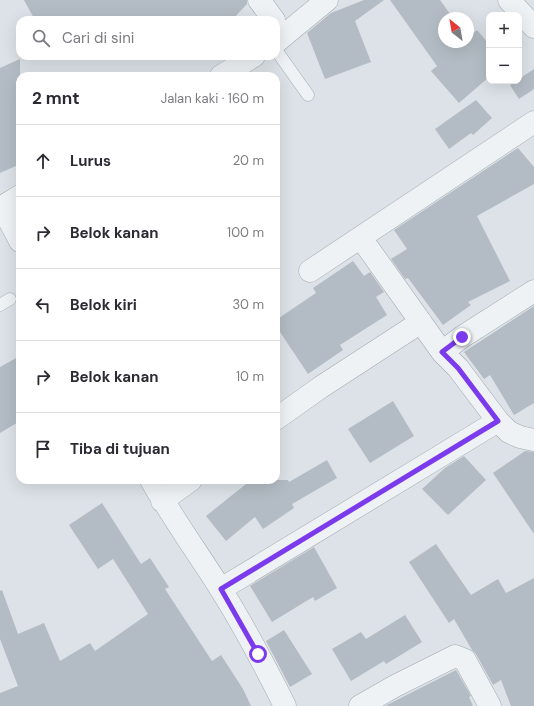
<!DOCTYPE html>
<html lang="id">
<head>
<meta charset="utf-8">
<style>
  body { margin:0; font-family:"DM Sans",sans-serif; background:#f7f7f7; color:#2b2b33 }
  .controls { position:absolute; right:12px; top:12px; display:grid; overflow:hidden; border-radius:8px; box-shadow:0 4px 16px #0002 }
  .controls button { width:36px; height:36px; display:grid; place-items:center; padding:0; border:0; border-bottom:1px solid #e1e1e2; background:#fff; color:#2b2b33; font:20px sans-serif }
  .compass { position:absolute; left:438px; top:12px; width:36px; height:36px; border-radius:50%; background:#fff; box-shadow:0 4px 16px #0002; rotate:329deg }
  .stop { position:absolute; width:12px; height:12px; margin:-9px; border:3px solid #7c3aed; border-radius:50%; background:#fff }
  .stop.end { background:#7c3aed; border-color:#fff; box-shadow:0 1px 4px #0008 }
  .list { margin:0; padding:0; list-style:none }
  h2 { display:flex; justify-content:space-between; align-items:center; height:52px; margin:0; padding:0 16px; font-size:17px }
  h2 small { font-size:13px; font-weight:400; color:#7c7c81 }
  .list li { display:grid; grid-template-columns:26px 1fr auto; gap:12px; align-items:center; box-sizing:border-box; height:72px; padding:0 16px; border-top:1px solid #e1e1e2 }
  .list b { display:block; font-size:15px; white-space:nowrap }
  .list em { font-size:13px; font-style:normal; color:#7c7c81 }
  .icon { flex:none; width:22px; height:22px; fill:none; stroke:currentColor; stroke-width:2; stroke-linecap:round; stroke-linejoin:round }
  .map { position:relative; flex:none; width:534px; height:706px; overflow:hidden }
  .search { position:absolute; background:#fff; box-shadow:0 4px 16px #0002; left:16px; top:16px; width:264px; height:44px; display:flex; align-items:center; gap:10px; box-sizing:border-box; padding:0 14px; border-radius:12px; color:#7c7c81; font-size:15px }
  .panel { position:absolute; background:#fff; box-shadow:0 4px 16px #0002; left:16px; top:72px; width:264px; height:412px; border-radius:12px }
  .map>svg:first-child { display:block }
  .building { fill:#b3bcc4 }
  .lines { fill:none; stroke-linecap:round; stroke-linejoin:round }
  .service-casing { stroke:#a1aab1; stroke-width:13 }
  .minor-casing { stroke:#a1aab1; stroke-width:23 }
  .tertiary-casing { stroke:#a1aab1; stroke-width:23 }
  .service { stroke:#eff2f5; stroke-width:12 }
  .minor { stroke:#eff2f5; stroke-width:22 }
  .tertiary { stroke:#eff2f5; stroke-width:22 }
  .route { stroke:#7c3aed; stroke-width:5 }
</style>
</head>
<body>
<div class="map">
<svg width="534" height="706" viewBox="0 0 534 706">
  <rect width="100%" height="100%" fill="#dce2e7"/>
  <path class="building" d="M24 0H247V4L232 20H35Z
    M364 0H384L355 21 371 62 325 79 307 33 331 13Z
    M390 0H440L453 18H444V42H468V38L477 30 489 44V77L459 103 431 71 437 66Z
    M20 59V164L0 173V68Z
    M534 69V89L519 99 510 85 516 81H519V79Z
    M476 100 492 118 473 135 471 133 449 149 435 129Z
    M518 148 534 167V184L477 216 510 281 468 302 471 305 443 325 408 278 405 279 391 259 407 249 394 230Z
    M353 261 364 276 370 272 384 292 376 297 387 315 340 345 343 350 308 374 276 326V320L316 293 313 288Z
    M534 306V403L514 415 490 375 484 379 464 352Z
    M20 356V421L0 433V367Z
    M393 401 414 436 370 463 348 429Z
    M525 451 534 452V534L493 473Z
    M464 456 486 480 448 515 422 489 445 468Z
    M327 460 337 478 292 504 294 508 263 529 255 517 226 541 206 516 251 480H288L289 482Z
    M102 503 141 564 150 558 169 587 165 589 212 661 221 655 243 689 251 706H0V693L18 686 0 639V591L2 590 18 634 44 623 60 661 90 643 95 651 148 614 113 559 98 569 69 525Z
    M436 544 471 595 498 579 506 593 534 578V706H511L501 680 493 685 476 654 472 650 454 619 449 623 409 562Z
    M314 547 337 588 315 601 313 597 272 622 250 586Z
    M405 615 422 642 386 664 384 661 351 681 332 649 361 632 366 639Z
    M284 630 312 674 290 687 266 641Z
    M456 670 471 696 469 697 473 706H385Z"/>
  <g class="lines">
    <g class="service-casing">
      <path id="service" d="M276 50 308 95
        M0 305 10 299"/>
    </g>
    <g class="minor-casing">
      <path id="minor" d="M259 0 274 20
        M509 0 534 27
        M2 207 20 241
        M361 238 442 352 458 368 498 421 509 432 520 437 534 440
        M310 271 534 122
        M442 352 462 337 534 291
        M276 419 321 387 421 322
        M151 480C172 517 197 552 220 588 244 626 265 666 285 706
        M162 501 191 480
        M221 589 498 421
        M360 706 395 686 455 656 465 660 490 706"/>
    </g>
    <g class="tertiary-casing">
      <path id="tertiary" d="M276 42 327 0
        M221 76 254 56
        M0 208 20 196"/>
    </g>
    <use href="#service" class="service"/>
    <use href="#minor" class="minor"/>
    <use href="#tertiary" class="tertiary"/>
  </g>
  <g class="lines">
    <path class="route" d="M258 654 221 589 498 421 458 368 442 352 462 337"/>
  </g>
</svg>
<div class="controls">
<button>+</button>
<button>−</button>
</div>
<svg class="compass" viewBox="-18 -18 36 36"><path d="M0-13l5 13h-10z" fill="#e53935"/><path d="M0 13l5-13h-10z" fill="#7c7c81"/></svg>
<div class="stop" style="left:258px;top:654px"></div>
<div class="stop end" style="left:462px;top:337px"></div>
<div class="search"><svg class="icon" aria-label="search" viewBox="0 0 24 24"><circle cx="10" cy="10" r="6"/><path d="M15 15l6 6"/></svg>Cari di sini</div>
<section class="panel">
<h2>2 mnt<small>Jalan kaki · 160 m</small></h2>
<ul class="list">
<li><svg class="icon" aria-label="ahead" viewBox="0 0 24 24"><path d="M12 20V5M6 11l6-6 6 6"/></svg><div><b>Lurus</b></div><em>20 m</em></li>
<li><svg class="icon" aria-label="right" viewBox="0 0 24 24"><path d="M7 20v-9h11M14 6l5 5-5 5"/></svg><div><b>Belok kanan</b></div><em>100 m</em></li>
<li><svg class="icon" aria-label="left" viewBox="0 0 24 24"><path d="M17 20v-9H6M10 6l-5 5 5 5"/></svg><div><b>Belok kiri</b></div><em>30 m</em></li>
<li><svg class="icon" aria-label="right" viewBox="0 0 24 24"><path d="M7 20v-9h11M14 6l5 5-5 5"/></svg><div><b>Belok kanan</b></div><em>10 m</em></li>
<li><svg class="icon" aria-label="arrive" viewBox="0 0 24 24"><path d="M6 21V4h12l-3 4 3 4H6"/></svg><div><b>Tiba di tujuan</b></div></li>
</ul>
</section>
</div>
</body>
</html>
